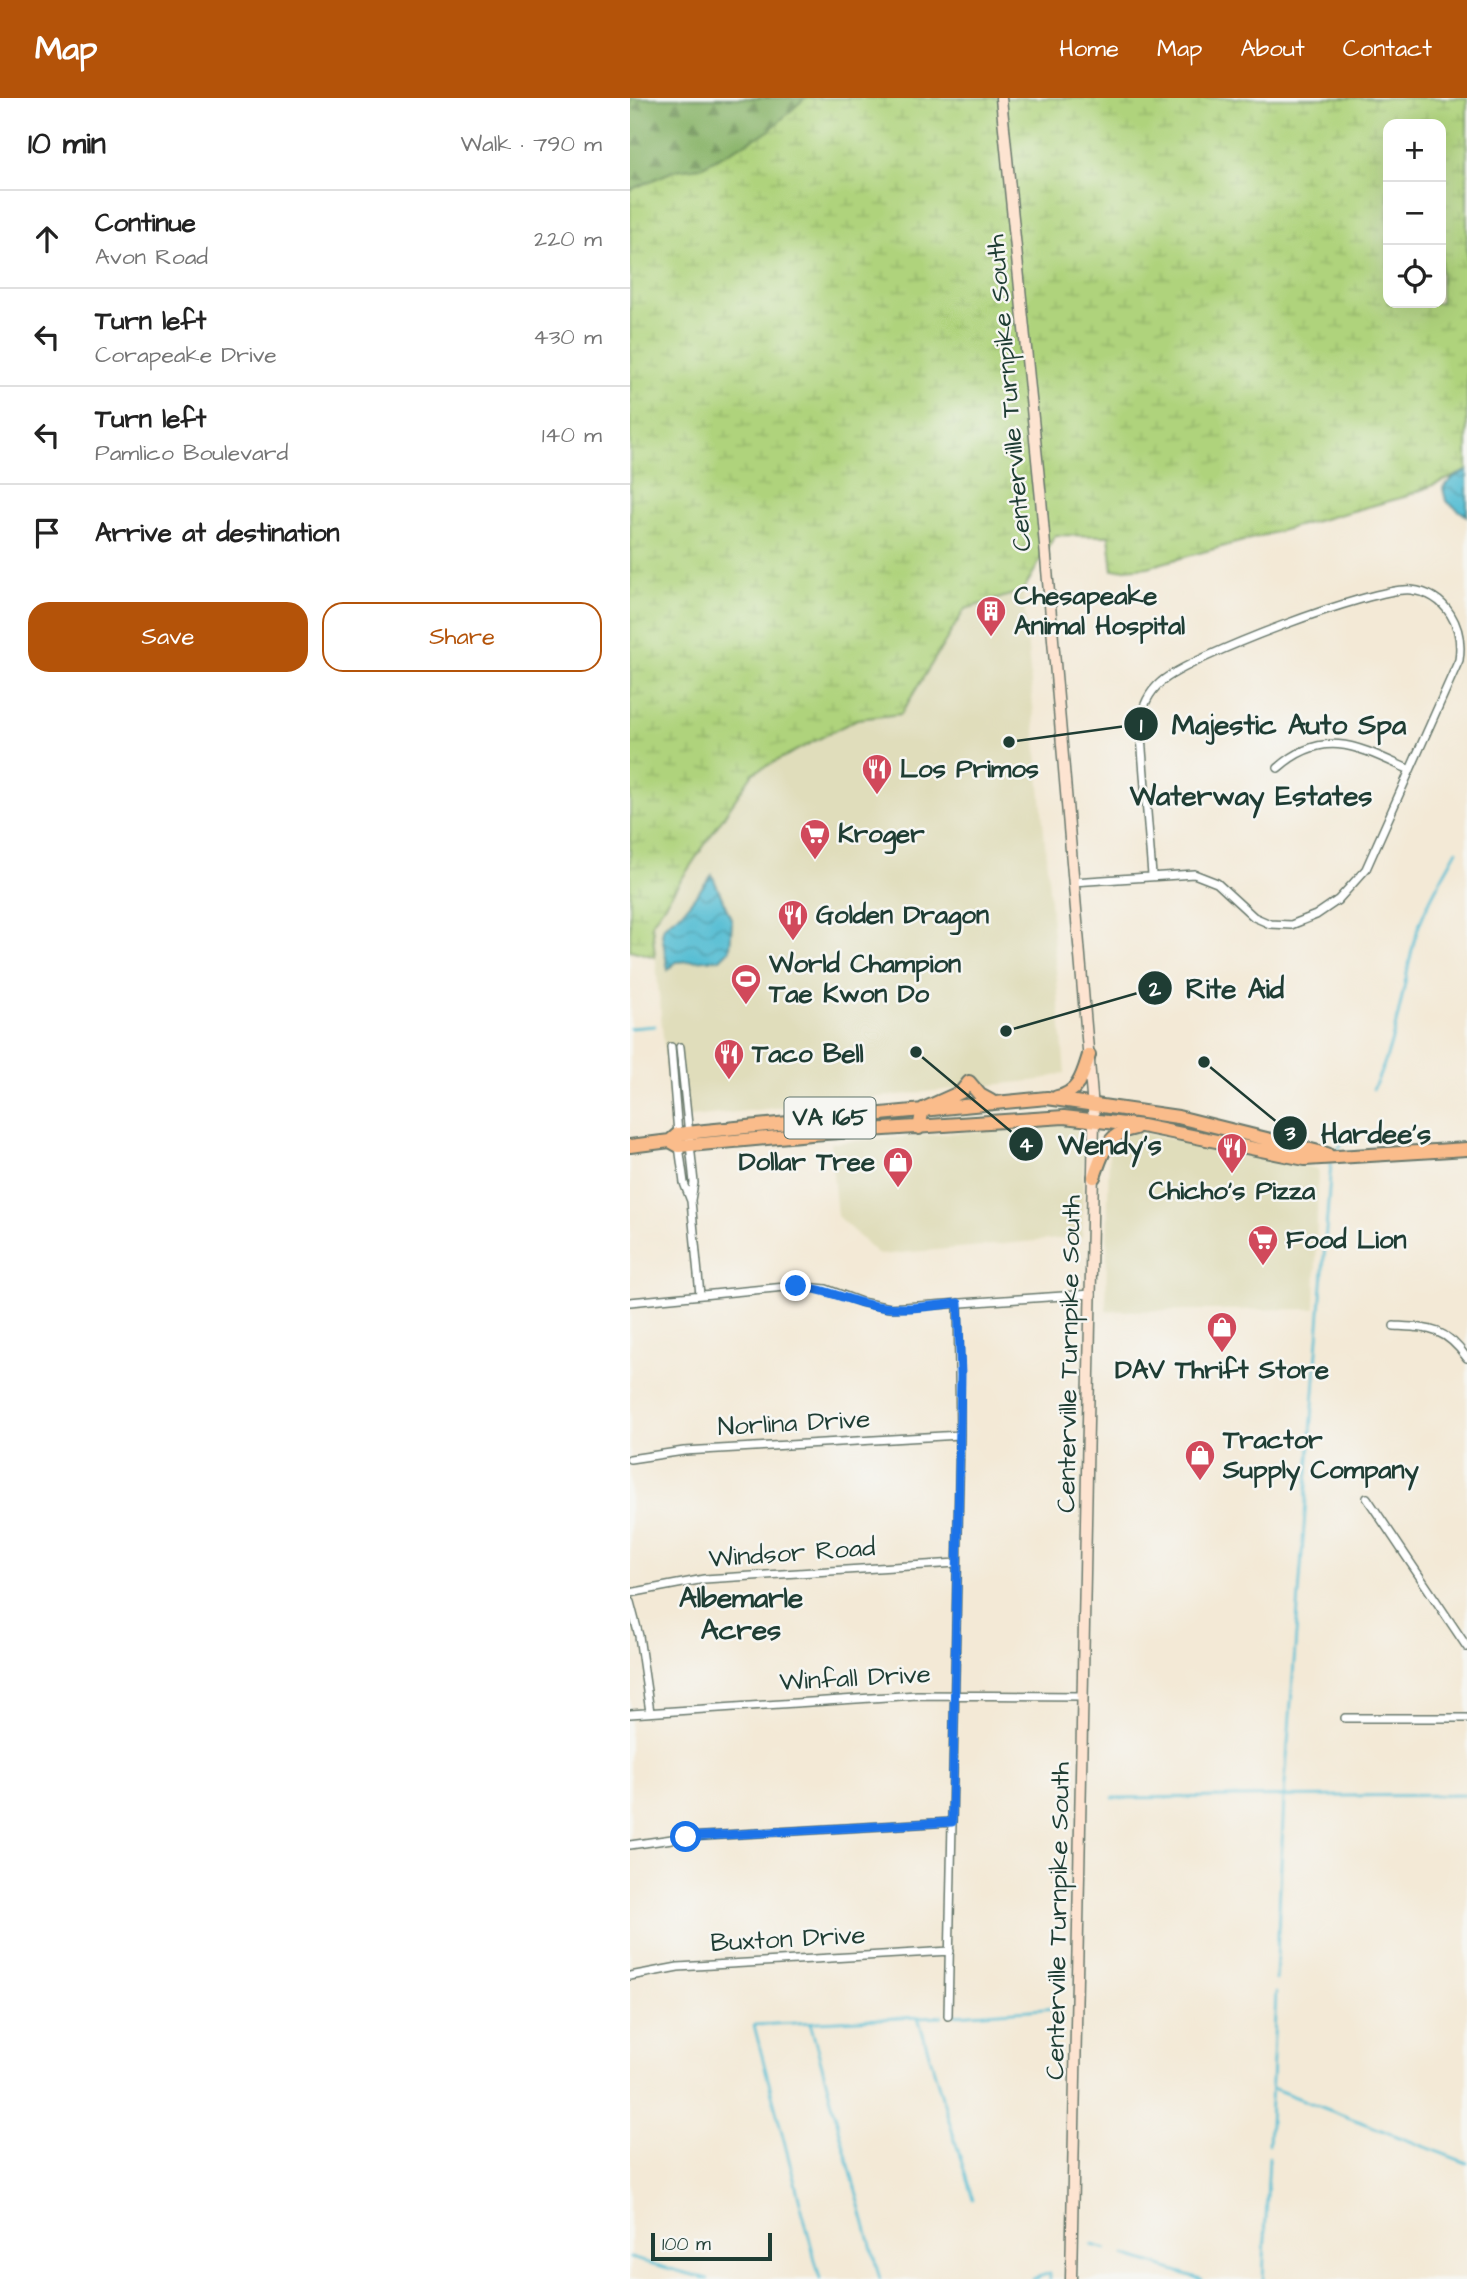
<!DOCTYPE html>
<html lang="en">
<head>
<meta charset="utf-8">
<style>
  body { margin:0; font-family:"Architects Daughter",sans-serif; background:#f6f6f6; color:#222 }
  .controls { position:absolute; right:21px; top:21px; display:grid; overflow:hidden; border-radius:14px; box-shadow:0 7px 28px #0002 }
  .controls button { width:63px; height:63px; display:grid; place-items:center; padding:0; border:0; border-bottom:2px solid #e0e0e0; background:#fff; color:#222; font:35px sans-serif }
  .scale { position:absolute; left:21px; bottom:18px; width:121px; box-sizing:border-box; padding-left:7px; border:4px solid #1f3d34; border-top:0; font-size:19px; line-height:24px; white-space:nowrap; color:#1f3d34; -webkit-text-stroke:5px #f6f6f2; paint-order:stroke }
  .stop { position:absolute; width:21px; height:21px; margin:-16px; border:5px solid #1a73e8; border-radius:50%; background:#fff }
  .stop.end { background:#1a73e8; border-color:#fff; box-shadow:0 2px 7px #0008 }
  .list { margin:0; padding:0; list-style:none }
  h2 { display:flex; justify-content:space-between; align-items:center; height:91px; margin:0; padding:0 28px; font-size:30px }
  h2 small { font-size:23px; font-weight:400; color:#767676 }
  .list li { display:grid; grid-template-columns:46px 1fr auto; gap:21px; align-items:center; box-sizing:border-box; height:98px; padding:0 28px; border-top:2px solid #e0e0e0 }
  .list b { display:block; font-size:26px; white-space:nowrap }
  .list p { margin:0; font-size:23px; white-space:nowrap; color:#767676 }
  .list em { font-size:23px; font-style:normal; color:#767676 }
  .actions { display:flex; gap:14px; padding:21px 28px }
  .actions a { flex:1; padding:16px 0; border:2px solid #b45309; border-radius:21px; text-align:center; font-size:24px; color:#b45309 }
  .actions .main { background:#b45309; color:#fff }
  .icon { flex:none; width:38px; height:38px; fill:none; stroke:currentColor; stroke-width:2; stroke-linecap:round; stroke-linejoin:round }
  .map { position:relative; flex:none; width:837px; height:2181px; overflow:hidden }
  header { display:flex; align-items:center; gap:42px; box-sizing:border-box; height:98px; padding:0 35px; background:#b45309; color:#fff }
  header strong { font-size:33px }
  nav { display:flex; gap:38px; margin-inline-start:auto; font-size:24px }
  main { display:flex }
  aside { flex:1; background:#fff }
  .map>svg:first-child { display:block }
  .built { fill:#e0ddbb }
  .forest { fill:url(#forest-firs); stroke:#557950; stroke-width:2 }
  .wetland { fill:url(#wetland-marsh); stroke:#678858; stroke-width:2; fill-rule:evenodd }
  .water { fill:url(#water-waves); stroke:#3a7d84; stroke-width:2 }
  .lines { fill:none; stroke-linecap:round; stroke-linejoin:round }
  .stream { stroke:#55bdd3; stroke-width:2.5 }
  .street-casing { stroke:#69796d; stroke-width:10 }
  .secondary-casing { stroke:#69796d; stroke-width:13 }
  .highway-casing { stroke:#69796d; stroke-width:16 }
  .street { stroke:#fff; stroke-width:7 }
  .secondary { stroke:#fde4d1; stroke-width:10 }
  .highway { stroke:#fabc8b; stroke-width:12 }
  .route { stroke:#1a73e8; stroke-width:9 }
  .labels { text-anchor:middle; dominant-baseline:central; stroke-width:5; stroke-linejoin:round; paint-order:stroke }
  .shield { fill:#f6f6f2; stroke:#60746d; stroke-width:2 }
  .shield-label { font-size:24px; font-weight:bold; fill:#1f3d34 }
  .street-label { font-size:26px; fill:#1f3d34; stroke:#f6f6f2 }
  .poi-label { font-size:26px; font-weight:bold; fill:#1f3d34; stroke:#f6f6f2; text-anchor:start }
  .neighbourhood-label { font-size:28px; font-weight:bold; fill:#1f3d34; stroke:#f6f6f2 }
  .leader { fill:none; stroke:#1f3d34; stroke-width:2.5 }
  .callout-dot { fill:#1f3d34; stroke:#f6f6f2; stroke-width:2.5 }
  .mark-label { font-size:21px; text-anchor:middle; font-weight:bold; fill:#fff }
  .callout-label { font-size:28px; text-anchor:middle; font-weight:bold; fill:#1f3d34; stroke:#f6f6f2; stroke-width:5; stroke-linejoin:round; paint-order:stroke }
</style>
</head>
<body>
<header>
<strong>Map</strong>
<nav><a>Home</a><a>Map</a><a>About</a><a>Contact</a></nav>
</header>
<main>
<aside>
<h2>10 min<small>Walk · 790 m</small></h2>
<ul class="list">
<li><svg class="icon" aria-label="ahead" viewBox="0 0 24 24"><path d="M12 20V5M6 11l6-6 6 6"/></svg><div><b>Continue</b><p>Avon Road</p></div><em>220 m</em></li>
<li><svg class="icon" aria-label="left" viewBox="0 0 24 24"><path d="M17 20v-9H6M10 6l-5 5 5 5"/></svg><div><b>Turn left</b><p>Corapeake Drive</p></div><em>430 m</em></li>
<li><svg class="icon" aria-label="left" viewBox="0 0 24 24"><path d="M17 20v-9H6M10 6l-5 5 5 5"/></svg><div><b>Turn left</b><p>Pamlico Boulevard</p></div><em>140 m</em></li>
<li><svg class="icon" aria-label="arrive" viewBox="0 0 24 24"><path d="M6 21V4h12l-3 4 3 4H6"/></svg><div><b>Arrive at destination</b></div></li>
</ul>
<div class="actions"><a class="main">Save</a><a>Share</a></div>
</aside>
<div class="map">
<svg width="837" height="2181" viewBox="0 0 837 2181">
  <defs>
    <pattern id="forest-firs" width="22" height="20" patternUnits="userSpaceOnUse" patternTransform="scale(1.75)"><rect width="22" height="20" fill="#8bb56c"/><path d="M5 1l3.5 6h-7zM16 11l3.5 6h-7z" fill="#71945a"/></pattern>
    <pattern id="wetland-marsh" width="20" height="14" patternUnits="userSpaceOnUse" patternTransform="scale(1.75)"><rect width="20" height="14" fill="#afd37c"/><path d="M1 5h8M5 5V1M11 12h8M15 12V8" fill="none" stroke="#96b66c"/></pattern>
    <pattern id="water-waves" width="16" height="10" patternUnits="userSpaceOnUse" patternTransform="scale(1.75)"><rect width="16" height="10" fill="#55bdd3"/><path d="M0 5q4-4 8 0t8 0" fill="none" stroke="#469bac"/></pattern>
  </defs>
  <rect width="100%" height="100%" fill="#f6f6f2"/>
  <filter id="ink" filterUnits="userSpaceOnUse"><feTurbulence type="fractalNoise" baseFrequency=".0143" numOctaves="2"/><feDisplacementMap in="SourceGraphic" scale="14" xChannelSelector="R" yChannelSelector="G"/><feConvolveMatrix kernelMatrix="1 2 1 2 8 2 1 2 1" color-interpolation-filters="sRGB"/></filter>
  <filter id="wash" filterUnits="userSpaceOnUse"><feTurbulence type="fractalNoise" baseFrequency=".00686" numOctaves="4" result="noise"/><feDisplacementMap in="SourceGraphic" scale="28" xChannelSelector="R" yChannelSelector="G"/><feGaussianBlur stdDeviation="1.57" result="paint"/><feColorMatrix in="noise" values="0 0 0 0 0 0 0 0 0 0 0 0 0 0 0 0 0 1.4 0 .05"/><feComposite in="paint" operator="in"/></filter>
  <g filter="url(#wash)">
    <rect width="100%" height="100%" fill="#f3e9d6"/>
    <path class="built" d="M393 493 435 975 410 982 41 1021 22 825 123 675 227 621 271 616 335 511Z
      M431 1026 444 1027 454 1041 452 1139 249 1157 207 1118 200 1045Z
      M503 1033 688 1071 685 1211 476 1213 479 1047Z"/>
    <path class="forest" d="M0 0H175L139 33 71 69 46 72 0 92Z"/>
    <path class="wetland" d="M175 0H837V373L774 399 518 469 483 472 479 438 425 437 393 493 335 511 271 616 227 621 123 675 22 825 25 859 0 852V92L46 72 71 69 139 33ZM758 26H811V205H758Z"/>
    <path class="water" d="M837 373V418L816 403 813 390 824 379Z
      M82 777 102 823 100 851 90 861 46 864 38 872 32 836 34 828 54 812Z"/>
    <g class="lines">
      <path class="stream" d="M0 930 25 928
        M743 991C767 946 772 889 785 840 794 809 811 781 827 752
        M708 1052 713 1043
        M483 1700 837 1697
        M646 1882 654 1699 701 1065
        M325 1917 428 1910
        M288 1919 343 2102
        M180 1924 250 2181
        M642 1990 837 2065
        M639 2046 646 1895
        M462 2147 477 2151
        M495 2157 571 2181
        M0 2160 78 2181
        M190 2181 124 1927 312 1918
        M402 2181 420 2175V2181
        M633 2181 639 2059"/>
    </g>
  </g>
  <g filter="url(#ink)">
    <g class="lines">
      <g class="street-casing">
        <path id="street" d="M648 670C695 628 731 650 780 672
          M443 784 564 776 587 785 624 819 640 826 661 827 686 817 708 802 736 771 829 562C834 529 817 496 781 492 745 488 559 559 531 584 518 595 512 610 510 626L522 777
          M41 949 49 1048 54 1085 61 1103 70 1197
          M50 949 64 1085 61 1102
          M0 1204 166 1188 196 1191 231 1204 260 1210 462 1196
          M764 1228C799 1230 815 1229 837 1260
          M0 1361 54 1353 330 1337
          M737 1400 837 1549
          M0 1495 74 1481 327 1465
          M0 1504 9 1538 20 1614
          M0 1616 287 1597 453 1598
          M715 1620H837
          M0 1747 56 1739 322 1724
          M0 1878 48 1869 320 1853
          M318 1918 330 1337 328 1205"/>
      </g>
      <g class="secondary-casing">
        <path id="secondary" d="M371 0 411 401 464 1022 441 2181"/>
      </g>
      <g class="highway-casing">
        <path id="highway" d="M427 999C449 995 453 976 459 957
          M289 1030 293 1011 331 994 339 984 350 997 361 1003
          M40 1043 48 1036 75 1033 417 1000 548 1019 697 1056
          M0 1048 40 1043 49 1048 181 1036 434 1019 512 1028 675 1061 837 1051
          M464 1079C473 1054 477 1035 505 1030"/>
      </g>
      <use href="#street" class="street"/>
      <use href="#secondary" class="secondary"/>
      <use href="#highway" class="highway"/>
    </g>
  </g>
  <g class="lines" filter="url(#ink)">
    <path class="route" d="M56 1739 322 1724 331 1277 328 1205C301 1208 272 1213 245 1208 218 1203 195 1190 166 1188"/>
  </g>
  <defs>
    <g id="building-pin" transform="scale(1.575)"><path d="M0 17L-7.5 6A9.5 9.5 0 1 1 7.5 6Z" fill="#d1495b" stroke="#f6f6f2"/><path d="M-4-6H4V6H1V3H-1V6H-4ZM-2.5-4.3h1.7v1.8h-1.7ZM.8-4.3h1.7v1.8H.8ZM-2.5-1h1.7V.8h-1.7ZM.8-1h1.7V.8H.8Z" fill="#fff"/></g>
    <g id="restaurant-pin" transform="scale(1.575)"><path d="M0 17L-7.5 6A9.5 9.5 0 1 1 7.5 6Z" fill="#d1495b" stroke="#f6f6f2"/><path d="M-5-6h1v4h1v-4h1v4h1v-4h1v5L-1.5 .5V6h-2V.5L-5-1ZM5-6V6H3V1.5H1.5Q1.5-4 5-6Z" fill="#fff"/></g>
    <g id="supermarket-pin" transform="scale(1.575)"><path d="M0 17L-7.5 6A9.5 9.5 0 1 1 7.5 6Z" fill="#d1495b" stroke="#f6f6f2"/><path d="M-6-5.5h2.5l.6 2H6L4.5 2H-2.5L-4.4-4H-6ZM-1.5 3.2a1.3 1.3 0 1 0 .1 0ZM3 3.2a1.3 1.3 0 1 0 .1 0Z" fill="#fff"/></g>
    <g id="stadium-pin" transform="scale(1.575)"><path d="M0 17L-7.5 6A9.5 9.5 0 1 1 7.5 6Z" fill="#d1495b" stroke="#f6f6f2"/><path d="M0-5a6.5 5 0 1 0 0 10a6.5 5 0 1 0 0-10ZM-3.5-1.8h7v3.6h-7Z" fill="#fff"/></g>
    <g id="shop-pin" transform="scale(1.575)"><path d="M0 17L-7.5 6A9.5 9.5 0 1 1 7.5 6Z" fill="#d1495b" stroke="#f6f6f2"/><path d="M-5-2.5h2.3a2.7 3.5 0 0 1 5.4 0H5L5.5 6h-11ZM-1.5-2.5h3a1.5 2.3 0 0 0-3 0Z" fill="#fff"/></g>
  </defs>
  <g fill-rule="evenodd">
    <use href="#building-pin" x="361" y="513"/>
    <use href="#restaurant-pin" x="247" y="671"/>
    <use href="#supermarket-pin" x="185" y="736"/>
    <use href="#restaurant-pin" x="163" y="817"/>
    <use href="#stadium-pin" x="116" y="881"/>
    <use href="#restaurant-pin" x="99" y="956"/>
    <use href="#restaurant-pin" x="602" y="1050"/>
    <use href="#shop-pin" x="268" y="1064"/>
    <use href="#supermarket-pin" x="633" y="1142"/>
    <use href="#shop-pin" x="592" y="1229"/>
    <use href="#shop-pin" x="570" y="1357"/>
  </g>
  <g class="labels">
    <rect class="shield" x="154.5" y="999.5" width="91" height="41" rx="5"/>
    <g class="shield-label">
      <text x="200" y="1020">VA 165</text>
    </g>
    <g class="street-label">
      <text transform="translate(379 295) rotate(-95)">Centerville Turnpike South</text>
      <text transform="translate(439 1256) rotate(-89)">Centerville Turnpike South</text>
      <text transform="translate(164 1325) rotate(-3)">Norlina Drive</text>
      <text transform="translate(162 1455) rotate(-4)">Windsor Road</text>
      <text transform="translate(225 1580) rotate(-3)">Winfall Drive</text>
      <text transform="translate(428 1823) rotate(-89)">Centerville Turnpike South</text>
      <text transform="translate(158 1841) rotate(-3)">Buxton Drive</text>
    </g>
    <g class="poi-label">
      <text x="384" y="498">Chesapeake<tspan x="384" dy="30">Animal Hospital</tspan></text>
      <text x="270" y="671">Los Primos</text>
      <text x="208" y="736">Kroger</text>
      <text x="186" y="817">Golden Dragon</text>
      <text x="139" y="866">World Champion<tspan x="139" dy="30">Tae Kwon Do</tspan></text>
      <text x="122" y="956">Taco Bell</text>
      <text x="245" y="1064" text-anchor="end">Dollar Tree</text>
      <text x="602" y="1093" text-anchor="middle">Chicho's Pizza</text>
      <text x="656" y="1142">Food Lion</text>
      <text x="592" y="1272" text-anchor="middle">DAV Thrift Store</text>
      <text x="593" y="1342">Tractor<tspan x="593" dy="30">Supply Company</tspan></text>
    </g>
    <g class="neighbourhood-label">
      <text x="621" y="698">Waterway Estates</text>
      <text x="111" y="1500">Albemarle<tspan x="111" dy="32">Acres</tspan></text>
    </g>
  </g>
  <path class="leader" d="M379 644L511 626M376 933L525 890M574 964L660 1035M286 954L396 1046"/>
  <g class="callout-dot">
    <circle cx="379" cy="644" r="7"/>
    <circle cx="376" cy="933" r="7"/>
    <circle cx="574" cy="964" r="7"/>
    <circle cx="286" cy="954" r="7"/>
    <circle cx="511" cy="626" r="18"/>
    <circle cx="525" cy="890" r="18"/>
    <circle cx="660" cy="1035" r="18"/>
    <circle cx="396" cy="1046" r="18"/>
  </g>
  <g class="mark-label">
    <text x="511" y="634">1</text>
    <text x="525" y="898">2</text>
    <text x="660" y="1042">3</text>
    <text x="396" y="1054">4</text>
  </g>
  <g class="callout-label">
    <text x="659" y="636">Majestic Auto Spa</text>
    <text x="605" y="900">Rite Aid</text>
    <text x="746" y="1045">Hardee's</text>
    <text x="480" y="1056">Wendy's</text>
  </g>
</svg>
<div class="controls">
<button>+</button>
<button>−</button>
<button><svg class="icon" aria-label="locate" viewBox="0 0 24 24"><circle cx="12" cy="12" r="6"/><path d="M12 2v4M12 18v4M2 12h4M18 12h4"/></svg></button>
</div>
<div class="scale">100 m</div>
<div class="stop" style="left:56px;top:1739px"></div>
<div class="stop end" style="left:166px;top:1188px"></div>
</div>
</main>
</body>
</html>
